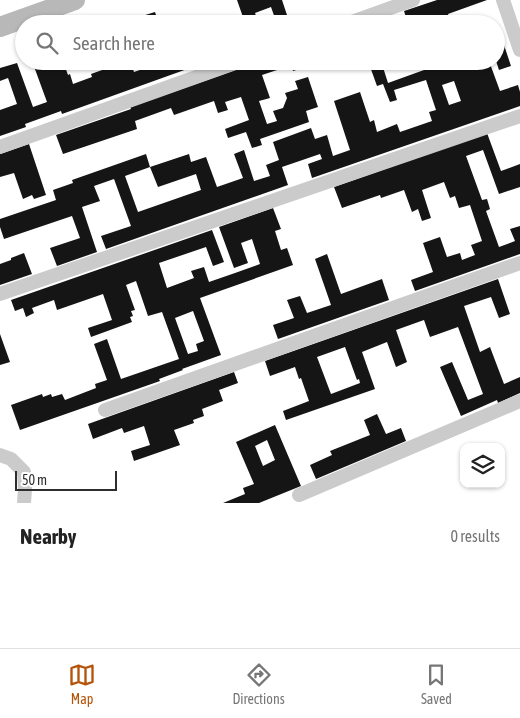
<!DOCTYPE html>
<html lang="en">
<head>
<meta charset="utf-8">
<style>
  body { margin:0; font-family:"Asap Condensed",sans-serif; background:#f2f2f2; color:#222 }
  .controls { position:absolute; right:15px; bottom:15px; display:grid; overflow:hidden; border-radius:10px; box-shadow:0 1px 4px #0004 }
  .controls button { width:45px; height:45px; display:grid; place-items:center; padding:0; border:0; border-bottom:1px solid #e0e0e0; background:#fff; color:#222; font:25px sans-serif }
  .scale { position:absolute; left:15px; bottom:12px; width:102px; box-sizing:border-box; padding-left:5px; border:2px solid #2e2e2e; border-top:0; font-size:14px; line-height:18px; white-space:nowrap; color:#2e2e2e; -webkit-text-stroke:4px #fff; paint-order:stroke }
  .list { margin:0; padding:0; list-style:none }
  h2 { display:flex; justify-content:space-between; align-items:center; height:65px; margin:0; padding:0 20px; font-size:21px }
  h2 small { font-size:16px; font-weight:400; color:#767676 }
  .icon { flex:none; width:28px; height:28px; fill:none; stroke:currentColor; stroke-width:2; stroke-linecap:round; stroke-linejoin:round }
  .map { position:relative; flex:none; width:520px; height:503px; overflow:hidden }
  .search { position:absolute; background:#fff; box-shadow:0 1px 4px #0004; left:15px; right:15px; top:15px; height:55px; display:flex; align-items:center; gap:12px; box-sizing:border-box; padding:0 18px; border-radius:28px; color:#767676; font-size:19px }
  .sheet { height:145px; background:#fff }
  nav { display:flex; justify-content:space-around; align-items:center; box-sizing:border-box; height:70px; border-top:1px solid #e0e0e0; background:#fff; font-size:14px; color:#767676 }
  nav a { display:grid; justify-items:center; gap:2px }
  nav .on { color:#b45309 }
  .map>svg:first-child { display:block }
  .building { fill:#151515; fill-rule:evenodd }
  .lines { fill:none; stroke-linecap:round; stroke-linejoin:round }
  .street { stroke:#cbcbcb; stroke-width:14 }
  .secondary { stroke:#b8b8b8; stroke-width:20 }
</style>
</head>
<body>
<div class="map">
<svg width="520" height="503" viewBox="0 0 520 503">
  <rect width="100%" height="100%" fill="#fff"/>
  <path class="building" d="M237 0H282L290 24H277L271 7 255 13 259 24H234L244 20Z
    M437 0H487L448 14 451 24H408L404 11Z
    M155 12 159 24H127L142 18V16Z
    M503 42 511 66 499 70 496 61V44Z
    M32 61H63L68 75 70 74 73 84 92 77 91 74 116 65 115 61H130L134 72 160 63 159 61H188L190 68 62 114 61 111 25 124 26 127 0 136V110L17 104 8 78 0 81V68L17 63 33 107 47 102Z
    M258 61H274L277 70 262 75 270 98 259 101 267 124 277 121 273 111 283 108 287 98 285 93 298 89 295 81 308 77 318 107 306 111 309 122 260 139 262 145 252 148 246 132 228 138 225 129 249 120 241 97 225 102 228 110 218 113 214 101 174 115 171 108 135 121 137 129 63 154 56 135 131 109 130 107 247 66V65Z
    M290 61H322V62L293 71Z
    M368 61H381L388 83 424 70 421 61H435L436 66 450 61H463L465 68 484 61H489L500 91 518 85 520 92V106L312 178 308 164 322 159 320 154 282 167 288 185 106 249 101 236 131 226 114 179 94 186 100 201 82 207 97 252 57 266 50 248 80 238 72 216 4 239 0 227V219L56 200 53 190 73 183 72 180 146 154 150 167 189 154 191 162 206 157 217 187 243 178 234 154 244 150 254 181 270 176 266 165 279 160 273 142 311 128 315 139 327 135 333 156 350 150 334 101 360 92 370 122 374 120 377 132 397 124 400 132 432 121 429 112 436 110 426 80 394 90 397 100 390 102 383 84 377 86ZM454 81 461 101 449 105 442 85ZM150 167 158 187 196 174 201 190 138 212 125 176Z
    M487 133 501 171 520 164V187L499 194 483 150 466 156 482 200 487 199 490 209 486 211 499 247 515 241 510 229 520 226V254L415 291 411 280 433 272 423 243 440 237 447 257 460 253 462 260 475 255 471 245 482 241 470 205 459 208 455 196 450 198 444 182 422 190 431 218 422 221 418 209 412 212 404 190 381 198 380 195 342 208 334 187Z
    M29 144 46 195 34 199 32 195 23 199 14 173 0 177V154Z
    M273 208 281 229 275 231 281 250 287 248 293 265 200 298 221 355 182 369 183 370 159 379 160 381 20 430 11 405 42 394 43 397 51 394 52 397 62 394 65 400 96 388 95 384 107 380 94 344 107 339 121 379 179 359 162 312 148 316 136 281 126 285 135 310 131 311 133 316 130 317 132 322 91 337 88 328 112 320 103 294 57 310 54 300 32 308 34 313 26 317 23 308 15 311 11 300 212 230 224 262 213 266 206 247 159 263 167 288 194 278 191 271 204 267 209 282 235 273 260 264 252 239 241 243 248 263 234 268 219 227ZM193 311 204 341 196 344 198 351 188 354 175 318Z
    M24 253 32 274 0 285V264L11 260V258Z
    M327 254 341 294 382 279 389 300 278 339 273 325 294 318 287 300 300 296 307 313 331 305 315 259Z
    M498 279 510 314 499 318 491 297 464 306 480 352 490 347 504 384 520 377V393L498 403 497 400 461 416 440 367 452 362 468 400 483 394 458 327 430 337 424 320 396 330 407 362 396 367 387 342 362 352 375 389 286 420 283 411 309 401 301 378 299 379 295 367 270 376 265 361ZM345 347 357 380 359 379 360 383 331 394 317 357Z
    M0 334 10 362 0 365Z
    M234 372 238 383 219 390 223 401 202 409 204 416 193 420 194 423 174 430 180 445 134 461 131 451 150 445 144 426 124 433 122 428 93 439 88 424Z
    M377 414 386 434 401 428 406 441 316 479 310 465 332 455 330 451 370 435 364 420Z
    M275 425 301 486 259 503H223L245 494 243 488 254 484 236 442ZM267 440 275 460 263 466 255 446Z"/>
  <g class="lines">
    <path class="street" d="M503 0 520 50
      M346 24 413 0
      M0 147 241 61
      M0 294 520 116
      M105 410 520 263
      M0 455 11 459 24 472 25 489 24 503
      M299 495 520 401"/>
    <path class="secondary" d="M0 27 75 0"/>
  </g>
</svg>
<div class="controls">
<button><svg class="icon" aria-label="layers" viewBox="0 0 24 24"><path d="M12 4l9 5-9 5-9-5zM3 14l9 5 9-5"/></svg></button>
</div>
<div class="scale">50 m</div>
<div class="search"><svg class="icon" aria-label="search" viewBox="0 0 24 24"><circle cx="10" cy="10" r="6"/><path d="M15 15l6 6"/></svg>Search here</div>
</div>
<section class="sheet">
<h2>Nearby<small>0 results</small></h2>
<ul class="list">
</ul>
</section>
<nav>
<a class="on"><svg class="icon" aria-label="map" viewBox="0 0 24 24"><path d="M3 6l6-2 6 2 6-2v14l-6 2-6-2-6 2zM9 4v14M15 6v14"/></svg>Map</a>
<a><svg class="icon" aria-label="directions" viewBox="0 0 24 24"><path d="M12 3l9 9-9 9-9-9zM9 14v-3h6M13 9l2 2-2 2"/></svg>Directions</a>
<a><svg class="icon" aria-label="saved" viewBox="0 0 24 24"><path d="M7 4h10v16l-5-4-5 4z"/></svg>Saved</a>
</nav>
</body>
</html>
